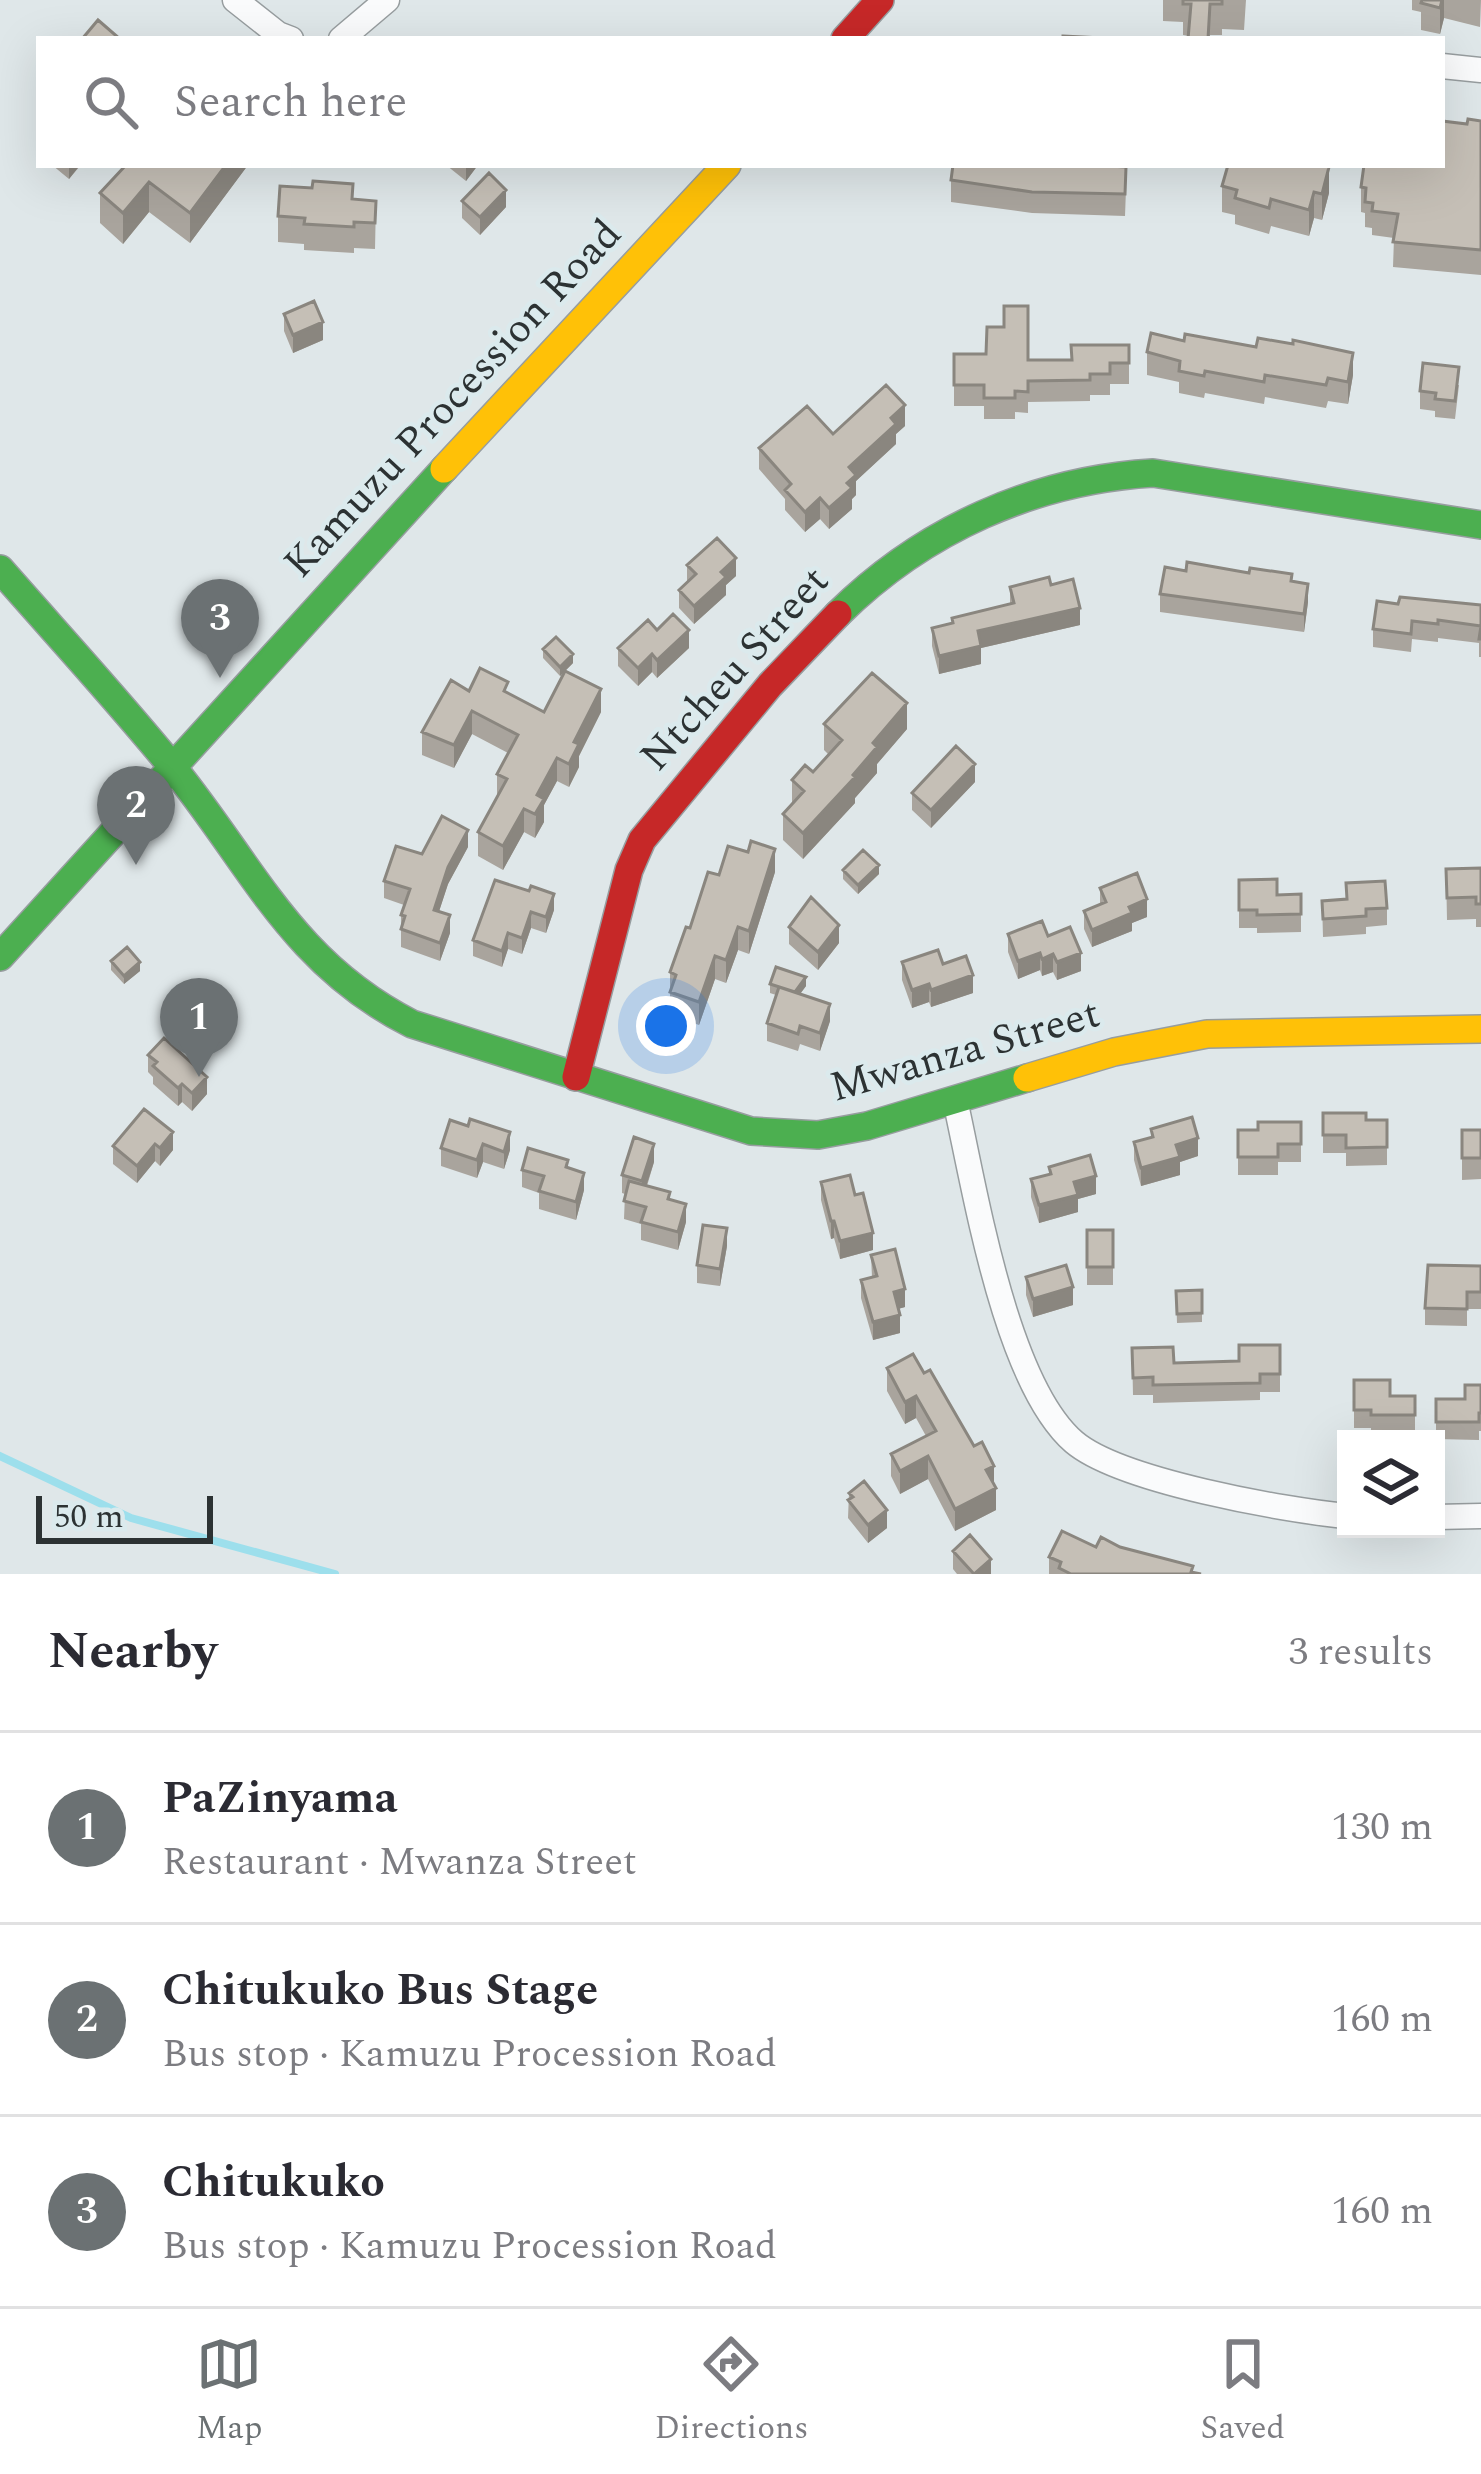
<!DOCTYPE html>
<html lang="en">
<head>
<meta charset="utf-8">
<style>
  body { margin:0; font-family:Spectral,serif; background:#f2f2f3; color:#2b2b33 }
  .controls { position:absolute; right:36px; bottom:36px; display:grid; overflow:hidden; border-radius:0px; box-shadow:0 12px 48px #0002 }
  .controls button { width:108px; height:108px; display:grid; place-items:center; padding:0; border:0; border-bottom:3px solid #e1e1e2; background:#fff; color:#2b2b33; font:60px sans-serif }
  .scale { position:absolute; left:36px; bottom:30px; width:177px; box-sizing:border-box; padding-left:12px; border:6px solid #2c3233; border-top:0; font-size:33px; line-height:42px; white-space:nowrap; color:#2c3233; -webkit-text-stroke:9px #dbeaed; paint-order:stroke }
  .you { position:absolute; left:666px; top:1026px; width:42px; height:42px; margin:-30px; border:9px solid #fff; border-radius:50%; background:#1a73e8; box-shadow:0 0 0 18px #1a73e833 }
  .badge { display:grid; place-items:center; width:78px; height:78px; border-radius:50%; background:#6b7173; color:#fff; font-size:39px; font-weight:700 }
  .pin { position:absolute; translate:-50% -99px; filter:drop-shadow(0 3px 6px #0008) }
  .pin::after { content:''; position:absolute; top:63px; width:42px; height:36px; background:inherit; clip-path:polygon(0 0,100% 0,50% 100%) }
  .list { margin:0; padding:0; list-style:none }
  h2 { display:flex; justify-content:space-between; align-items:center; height:156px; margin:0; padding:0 48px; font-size:51px }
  h2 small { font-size:39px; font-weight:400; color:#7c7c81 }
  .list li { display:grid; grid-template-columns:78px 1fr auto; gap:36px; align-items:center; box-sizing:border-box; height:192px; padding:0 48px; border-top:3px solid #e1e1e2 }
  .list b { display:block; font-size:45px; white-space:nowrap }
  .list p { margin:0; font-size:39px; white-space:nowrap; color:#7c7c81 }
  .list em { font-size:39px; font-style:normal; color:#7c7c81 }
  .icon { flex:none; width:66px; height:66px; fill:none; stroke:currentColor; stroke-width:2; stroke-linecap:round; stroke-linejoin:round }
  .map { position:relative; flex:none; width:1481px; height:1574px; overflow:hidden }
  .search { position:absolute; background:#fff; box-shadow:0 12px 48px #0002; left:36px; right:36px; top:36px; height:132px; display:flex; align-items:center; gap:30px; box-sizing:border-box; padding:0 42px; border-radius:0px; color:#7c7c81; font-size:45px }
  .sheet { height:732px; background:#fff }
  nav { display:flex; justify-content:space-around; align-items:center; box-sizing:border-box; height:168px; border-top:3px solid #e1e1e2; background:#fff; font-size:33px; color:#7c7c81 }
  nav a { display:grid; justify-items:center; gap:6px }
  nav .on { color:#6b7173 }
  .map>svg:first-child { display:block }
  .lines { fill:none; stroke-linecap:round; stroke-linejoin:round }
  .stream { stroke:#9ddfec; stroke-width:8 }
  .street-casing { stroke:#979d9f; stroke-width:27 }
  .fast-casing { stroke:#979d9f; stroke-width:30 }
  .slow-casing { stroke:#979d9f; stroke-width:30 }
  .jam-casing { stroke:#979d9f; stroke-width:30 }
  .street { stroke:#fafbfc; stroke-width:24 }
  .fast { stroke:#4caf50; stroke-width:27 }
  .slow { stroke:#ffc107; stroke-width:27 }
  .jam { stroke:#c62828; stroke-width:27 }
  .wall { fill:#a9a49d }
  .shaded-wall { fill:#8a867f }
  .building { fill:#c5bfb6; stroke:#8a867f; stroke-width:3 }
  .labels { text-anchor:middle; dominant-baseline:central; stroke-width:9; stroke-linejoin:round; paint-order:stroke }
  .street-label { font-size:42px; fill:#2c3233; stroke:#dbeaed }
</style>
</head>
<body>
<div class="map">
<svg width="1481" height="1574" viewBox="0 0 1481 1574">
  <rect width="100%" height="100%" fill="#dfe7e9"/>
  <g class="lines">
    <path class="stream" d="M0 1456 131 1518 335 1574"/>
    <g class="street-casing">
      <path id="street" d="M235 0 278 34 291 39
        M341 39 387 0
        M1442 66 1481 70
        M955 1100C975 1189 1005 1382 1074 1442 1120 1481 1284 1510 1346 1516
        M1436 1517 1481 1516"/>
    </g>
    <g class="fast-casing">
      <path id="fast" d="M0 569C57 634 115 697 170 764 252 864 290 962 412 1024L751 1131 818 1135 867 1126 1027 1078
        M838 614C923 530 1034 480 1153 473L1481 525
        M0 957 444 469"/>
    </g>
    <g class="slow-casing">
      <path id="slow" d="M444 469 727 165
        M1027 1078 1114 1052 1207 1034 1481 1029"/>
    </g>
    <g class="jam-casing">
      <path id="jam" d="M845 39 880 0
        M576 1077 629 870 642 840 770 685 838 614"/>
    </g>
    <use href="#street" class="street"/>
    <use href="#fast" class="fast"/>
    <use href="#slow" class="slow"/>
    <use href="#jam" class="jam"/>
  </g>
  <path class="wall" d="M1163 0H1246L1244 30 1222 29V35H1210V39H1188L1189 36 1183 35V22L1163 21Z
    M1412 0H1481L1480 27 1444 18 1440 34 1421 30V12L1412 10Z
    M1481 121V275L1393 267 1394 238 1372 235V228L1365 227V213L1361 212V187L1467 124Z
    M52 165H80V166L69 179Z
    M126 165H248L190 243 149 212 123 244 100 223V193Z
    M446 165H478L466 181Z
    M1327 165 1329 193 1322 220 1314 218 1309 236 1271 226 1269 234 1235 224V215L1222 212V186Z
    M951 180 1126 189 1125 216 1032 213 951 202Z
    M353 199 376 201 375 249 354 248V253L304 250V244L278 242V216Z
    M462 201 506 207 480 235 462 218Z
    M284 314 323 340 293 353 284 331Z
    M1184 341 1353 375 1348 404 1328 401 1326 408 1265 397 1264 404 1205 393 1204 398 1179 393V382L1147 375V352Z
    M1129 345V384H1110V395H1090V401L1028 402V413L1015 412V419H984V406H954V354L1028 360H1072Z
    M1459 385 1455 419 1435 417V411L1420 409V391Z
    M905 426 896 434V444L856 481V495L852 499V509L829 529 820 519 805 532 785 510V499L759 469V448L833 434Z
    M687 565 736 576 726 585V595L694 624 679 608V590L687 583Z
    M1186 571 1292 581 1308 602 1304 632 1160 612V594Z
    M1051 585 1080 625 981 648V664L939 674 932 646V628L952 623V618L1010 604V587Z
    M1398 604 1481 605V657H1479V643L1438 638V642L1412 639 1411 652 1373 647V629Z
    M657 630 689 648 657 678 652 672 638 686 618 666V648Z
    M543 649 573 663 560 676 543 658Z
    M469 691 508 693 544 712H601L579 756V767L569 787 557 781 544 805V822L535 838 524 832 503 870 478 856V832L497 797V774L508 753 472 734 454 768 422 755V732Z
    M824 724 907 729 877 764V773L855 798V803L803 859 783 840V814L792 804V780L813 772 828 754 824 750Z
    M975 782 931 828 912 810V793Z
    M468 847 448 884 439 911 450 933 440 961 401 947V915L404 905 384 898V881L422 854Z
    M1481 868V927H1476V919L1447 920 1446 869Z
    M843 870 879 874 858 894 843 879Z
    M775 872 749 954 738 950 726 983 715 979 699 1025 670 1015V972L719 875Z
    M495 880 554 910 546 933 531 928 522 954 508 949 502 967 473 956V940Z
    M1239 880 1277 895 1301 894V932L1257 933V928H1239Z
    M1100 888 1147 917 1132 923V931L1092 947 1084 929V911L1100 905Z
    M1322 901 1387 908V925L1366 927V934L1323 937Z
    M789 927 839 943 818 970 789 944Z
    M1008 934 1048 936 1081 971 1057 980 1053 972 1042 976 1040 970 1018 979 1008 952Z
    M111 961 140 971 124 984 111 970Z
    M902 962 943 964 973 993 931 1007 929 1002 912 1008 902 980Z
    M770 984 806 986 800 994 830 1021 820 1051 800 1044 798 1051 767 1041V1023L776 995 770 993Z
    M148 1055 207 1094 192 1111 182 1102 178 1106 153 1084V1077L148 1072Z
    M144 1109 173 1150 160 1166 155 1161 137 1183 113 1164V1146Z
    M1323 1113 1366 1120H1387V1165L1346 1166V1153H1323Z
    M450 1120 510 1150 504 1169 483 1162 477 1178 441 1166V1148Z
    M1301 1122V1162H1278V1175H1238V1130H1258Z
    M1151 1129 1198 1156 1180 1162V1175L1141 1186 1134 1160V1142L1151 1137Z
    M1462 1130H1481V1179L1462 1180Z
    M654 1162 647 1186 670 1200 686 1222 678 1250 641 1240V1224L624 1219 625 1194 622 1193V1175Z
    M1049 1167 1096 1194 1078 1199V1212L1039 1223 1031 1197V1179L1049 1174Z
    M568 1168 584 1190 576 1220 539 1209V1193L522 1187V1170Z
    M821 1182 873 1250 840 1259 834 1238 831 1239 821 1200Z
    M1087 1230H1113V1285H1087Z
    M727 1246 720 1286 697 1283V1265Z
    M871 1255 905 1307 898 1309 900 1333 873 1340 861 1298V1280L872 1277Z
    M1481 1266V1309H1467V1326L1425 1325V1308Z
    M1026 1277 1073 1305 1033 1317 1026 1295Z
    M1202 1290V1322L1177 1323 1176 1291Z
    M1280 1345V1392H1260V1400L1153 1403V1395H1133L1132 1348 1174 1363 1239 1361Z
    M887 1368 924 1373 994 1485 996 1510 955 1531 928 1479 900 1494 891 1476V1454L926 1436 916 1418 905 1424 887 1391Z
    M1354 1380 1390 1396H1415V1433H1371V1428H1354Z
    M1481 1385V1431H1479V1440L1436 1439V1399H1465Z
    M849 1493 887 1528 868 1543 848 1518Z
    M1096 1547H1120L1201 1574H1049V1557Z
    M953 1551 991 1574H957L953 1569Z"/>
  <path class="shaded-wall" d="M1442 0H1444V18L1440 34V8Z
    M69 165H80L69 179Z
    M226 165H248L190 243V213Z
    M466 165H478L466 181Z
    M1329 167V193L1322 220V194Z
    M149 182V212L123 244V213Z
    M506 190V207L480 235V217Z
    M1314 192V218L1309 236V210Z
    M323 322V340L293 353V335Z
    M1353 353V375L1348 404V382Z
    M905 405V426L896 434V444L856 481V495L852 499V509L829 529V508L849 467 891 418Z
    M820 498V519L805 532V512Z
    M736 558V576L726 585V595L694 624V606L721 572Z
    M1308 584V602L1304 632V614Z
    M1080 608V625L981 648V664L939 674V656L978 631Z
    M689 630V648L657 678V660Z
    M573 654V663L560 676V667Z
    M652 654V672L638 686V668Z
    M601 689V712L579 756V767L569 787V764L574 742Z
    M907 703V729L877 764V773L855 798V803L803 859V833L853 775 873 743Z
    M472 711V734L454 768V745Z
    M557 758V781L544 805V822L535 838 537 795Z
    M975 764V782L931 828V810Z
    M524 809V832L503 870V846Z
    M468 830V847L448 884 434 927V910L448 867Z
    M775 849V872L749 954V931Z
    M879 865V874L858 894V885Z
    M554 894V910L546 933V917Z
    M1147 899V917L1132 923V931L1092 947V930L1129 907Z
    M531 912V928L522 954V938Z
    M450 915V933L440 961V943Z
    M839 925V943L818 970V952Z
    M738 927V950L726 983V960Z
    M508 933V949L502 967V951Z
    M1040 953V970L1018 979V961Z
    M1081 953V971L1057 980V962Z
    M1053 954V972L1042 976V959Z
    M715 956V979L699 1025V1002Z
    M140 962V971L124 984V976Z
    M973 975V993L931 1007V990Z
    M806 977V986L794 1002V993Z
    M929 984V1002L912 1008V990Z
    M830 1004V1021L820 1051V1033Z
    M207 1077V1094L192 1111V1093Z
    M182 1084V1102L178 1106V1088Z
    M173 1132V1150L160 1166V1148Z
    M510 1132V1150L504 1169V1152Z
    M1198 1138V1156L1180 1162V1175L1141 1186V1168L1176 1145Z
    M155 1144V1161L137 1183V1166Z
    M483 1144V1162L477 1178V1160Z
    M654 1144V1162L642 1199V1181Z
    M584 1173V1190L576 1220V1202Z
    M1096 1176V1194L1078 1199V1212L1039 1223V1205L1074 1182Z
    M686 1204V1222L678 1250V1232Z
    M831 1221H834V1238L831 1239Z
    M727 1228V1246L720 1286V1269Z
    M873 1233V1250L840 1259V1241Z
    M1073 1287V1305L1033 1317V1299Z
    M905 1289V1307L894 1310V1292Z
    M900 1315V1333L873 1340V1322Z
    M916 1396V1418L905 1424V1402Z
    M928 1456V1479L900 1494V1471Z
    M994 1466V1488L986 1470Z
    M996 1488V1510L955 1531V1509Z
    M887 1510V1528L868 1543V1525Z
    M991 1559V1574H974Z"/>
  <path class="building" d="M1183 0H1222V4H1210L1208 39H1188L1191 4H1183Z
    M1422 0H1442L1440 8 1421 3Z
    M98 20 120 39H82Z
    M1063 36 1122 39H1063Z
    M1468 119 1481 121V250L1393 242 1398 214 1372 211 1373 203 1365 202 1366 188 1361 187 1364 165H1442V121L1467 124Z
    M126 165H226L190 213 149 182 123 213 100 193Z
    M953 165H1094L1126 167 1125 194 1032 192 951 180Z
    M1228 165H1322L1329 167 1322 194 1314 192 1309 210 1271 199 1269 208 1235 198 1237 190 1222 186Z
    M489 173 506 190 480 217 462 201Z
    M313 181 353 184 352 199 376 201 375 223 354 222V227L304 224 305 218 278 216 280 186 312 188Z
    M314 301 323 322 293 335 284 314Z
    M1004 306H1028V360H1072L1071 345H1129V363H1110V374H1090V380L1028 381V392L1015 391V398H984V385H954V354H986L987 327H1004Z
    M1151 333 1184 341 1185 334 1256 347 1258 338 1293 344V340L1353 353 1348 382 1328 378 1326 385 1265 375 1264 382 1205 371 1204 376 1179 371 1180 361 1147 352Z
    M1423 363 1459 367 1455 401 1435 399 1436 393 1420 391Z
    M886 385 905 405 891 418 896 424 849 467 856 475 847 483 852 488 829 508 820 498 805 512 785 490 791 484 759 448 807 406 833 434Z
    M717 538 736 558 721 572 726 577 694 606 679 590 696 574 687 565Z
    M1187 562 1249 573 1250 568 1292 574 1291 581 1308 584 1304 614 1160 594 1165 567 1186 571Z
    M1049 577 1051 585 1073 579 1080 608 978 631 981 646 939 656 932 628 953 623 952 618 1014 603 1010 587Z
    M1400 597 1481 605V639H1479L1481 626 1438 620V624L1412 621 1411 634 1373 629 1377 601 1398 604Z
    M673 614 689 630 657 660 652 654 638 668 618 648 648 620 657 630Z
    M556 637 573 654 560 667 543 649Z
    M480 668 508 682 504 691 544 712 565 671 601 689 574 742 579 744 569 764 557 758 537 795 544 799 535 814 524 809 503 846 478 832 507 779 497 774 518 735 472 711 454 745 422 732 451 680 469 691Z
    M872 673 907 703 873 743 877 747 853 775 855 777 803 833 783 814 804 791 792 780 805 765 813 772 842 740 824 724Z
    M956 746 975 764 931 810 912 793Z
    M442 816 468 830 448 867 434 910 450 915 440 943 401 929 405 916 401 915 410 889 384 881 396 846 422 854Z
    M751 841 775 849 749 931 738 927 726 960 715 956 699 1002 670 992 676 975 670 972 686 927 690 928 708 872 719 875 728 846 748 852Z
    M863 850 879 865 858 885 843 870Z
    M1481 868V904H1476V897L1447 898 1446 869Z
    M1137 873 1147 899 1129 907 1132 913 1092 930 1084 911 1106 902 1100 888Z
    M1277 879V895L1301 894V914L1257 915V910H1239V880Z
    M495 880 529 891 531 886 554 894 546 917 531 912 522 938 508 933 502 951 473 940Z
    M1385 881 1387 908 1366 909V916L1323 919 1322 901 1347 899 1346 883Z
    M811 897 839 925 818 952 789 927Z
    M1042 921 1048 936 1070 927 1081 953 1057 962 1053 954 1042 959 1040 953 1018 961 1008 934Z
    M127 947 140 962 124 976 111 961Z
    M938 950 943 964 966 956 973 975 931 990 929 984 912 990 902 962Z
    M776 967 806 977 795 992 770 984Z
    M779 987 830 1004 820 1033 800 1026 798 1034 767 1023Z
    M164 1038 207 1077 192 1093 182 1084 178 1088 153 1066 157 1062 148 1055Z
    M144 1109 173 1132 160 1148 155 1144 137 1166 113 1146Z
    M1323 1113H1366V1120H1387V1147L1346 1148V1135H1323Z
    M1192 1117 1198 1138 1176 1145 1180 1157 1141 1168 1134 1142 1153 1137 1151 1129Z
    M470 1119 510 1132 504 1152 483 1144 477 1160 441 1148 450 1120 468 1126Z
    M1258 1122H1301V1144H1278V1157H1238V1130H1258Z
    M1462 1130H1481V1158H1462Z
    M634 1137 654 1144 642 1181 622 1175Z
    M528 1148 568 1160 566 1167 584 1173 576 1202 539 1191 544 1176 522 1170Z
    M1090 1155 1096 1176 1074 1182 1078 1195 1039 1205 1031 1179 1051 1174 1049 1167Z
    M850 1175 855 1195 863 1193 873 1233 840 1241 834 1221H831L821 1182Z
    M629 1181 670 1192 668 1199 686 1204 678 1232 641 1222 646 1207 624 1201Z
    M703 1225 727 1228 720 1269 697 1265Z
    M1087 1230H1113V1267H1087Z
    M895 1249 905 1289 894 1292 900 1315 873 1322 861 1280 877 1276 871 1255Z
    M1066 1265 1073 1287 1033 1299 1026 1277Z
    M1428 1265 1481 1266V1292H1467V1309L1425 1308Z
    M1202 1290V1313L1177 1314 1176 1291Z
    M1239 1345H1280V1374H1260V1383L1153 1385V1377L1133 1378 1132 1348 1173 1347 1174 1363 1239 1361Z
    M913 1354 924 1373 930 1370 974 1446 982 1442 994 1466 986 1470 996 1488 955 1509 928 1456 900 1471 891 1454 936 1431 916 1396 905 1402 887 1368Z
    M1354 1380H1390V1396H1415V1415H1371V1410H1354Z
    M1465 1385H1481V1413H1479V1422H1436V1399H1465Z
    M864 1481 887 1510 868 1525 848 1500 853 1497 849 1493Z
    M1062 1531 1096 1547 1101 1537 1120 1547 1193 1566 1191 1572 1201 1574H1071L1059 1568 1061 1562 1049 1557Z
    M970 1535 991 1559 974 1574 953 1551Z"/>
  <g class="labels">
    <g class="street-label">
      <text transform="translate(453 399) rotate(-47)">Kamuzu Procession Road</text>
      <text transform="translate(735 669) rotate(-48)">Ntcheu Street</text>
      <text transform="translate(965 1051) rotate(-16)">Mwanza Street</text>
    </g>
  </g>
</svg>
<div class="controls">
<button><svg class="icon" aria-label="layers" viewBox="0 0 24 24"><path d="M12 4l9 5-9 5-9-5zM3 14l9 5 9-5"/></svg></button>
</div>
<div class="scale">50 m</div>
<div class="you"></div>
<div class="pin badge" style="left:199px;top:1077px">1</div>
<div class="pin badge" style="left:136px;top:865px">2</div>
<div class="pin badge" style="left:220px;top:678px">3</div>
<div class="search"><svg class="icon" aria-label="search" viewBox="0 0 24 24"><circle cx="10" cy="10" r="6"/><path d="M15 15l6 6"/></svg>Search here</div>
</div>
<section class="sheet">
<h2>Nearby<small>3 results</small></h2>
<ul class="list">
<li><span class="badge">1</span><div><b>PaZinyama</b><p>Restaurant · Mwanza Street</p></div><em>130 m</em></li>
<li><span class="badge">2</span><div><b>Chitukuko Bus Stage</b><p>Bus stop · Kamuzu Procession Road</p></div><em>160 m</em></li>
<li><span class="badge">3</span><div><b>Chitukuko</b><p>Bus stop · Kamuzu Procession Road</p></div><em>160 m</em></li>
</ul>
</section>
<nav>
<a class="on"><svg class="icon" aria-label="map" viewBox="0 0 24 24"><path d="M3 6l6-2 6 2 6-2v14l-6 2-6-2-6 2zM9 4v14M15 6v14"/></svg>Map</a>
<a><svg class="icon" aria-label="directions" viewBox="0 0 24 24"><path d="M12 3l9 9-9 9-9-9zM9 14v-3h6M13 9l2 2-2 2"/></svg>Directions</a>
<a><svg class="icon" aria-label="saved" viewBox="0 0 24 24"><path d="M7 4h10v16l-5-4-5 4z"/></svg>Saved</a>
</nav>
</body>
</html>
